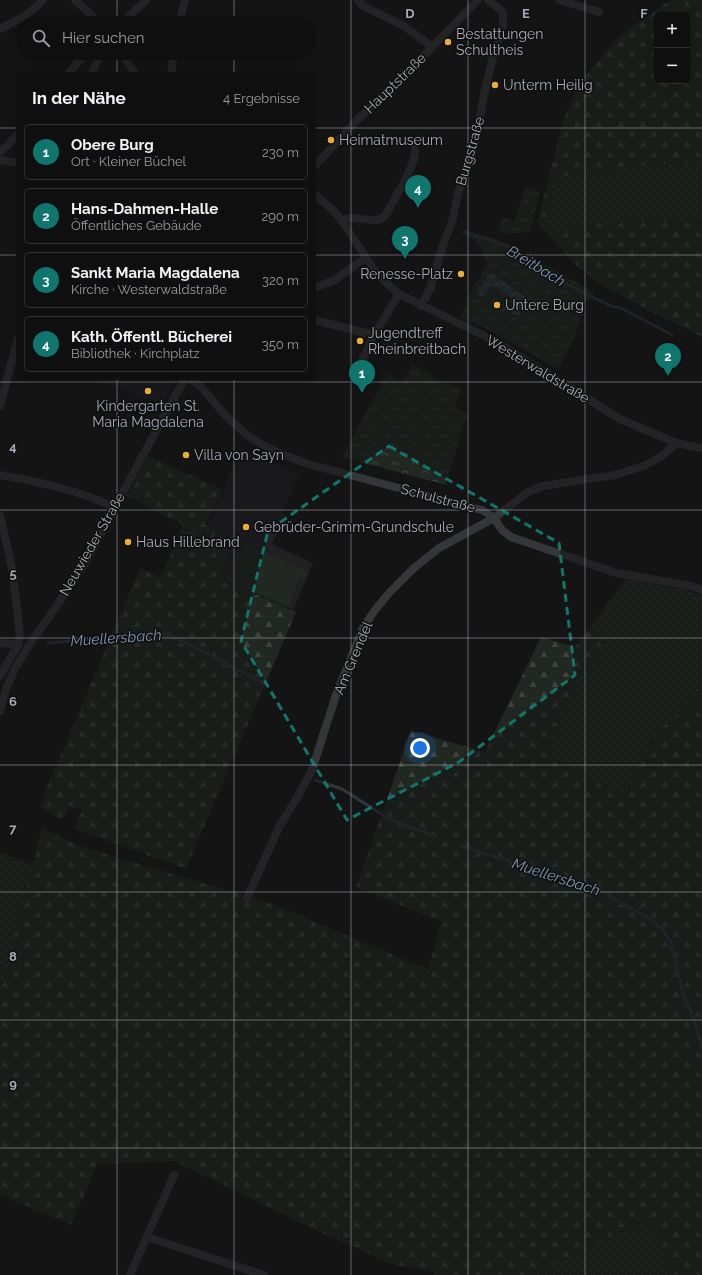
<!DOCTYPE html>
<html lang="de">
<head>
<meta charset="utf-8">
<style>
  body { margin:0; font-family:Raleway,sans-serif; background:#1d1d1e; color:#f1f3f6 }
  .controls { position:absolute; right:12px; top:12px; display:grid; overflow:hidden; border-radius:6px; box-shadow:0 2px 10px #0003 }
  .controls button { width:36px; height:36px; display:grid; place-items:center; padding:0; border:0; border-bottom:1px solid #2f2f30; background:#0f0f10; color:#f1f3f6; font:20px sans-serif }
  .you { position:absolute; left:420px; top:748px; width:14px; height:14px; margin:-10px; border:3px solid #fff; border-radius:50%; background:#1a73e8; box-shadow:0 0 0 6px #1a73e833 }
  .badge { display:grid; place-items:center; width:26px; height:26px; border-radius:50%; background:#0f766e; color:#fff; font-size:13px; font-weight:700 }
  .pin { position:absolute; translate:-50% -33px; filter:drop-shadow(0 1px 2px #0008) }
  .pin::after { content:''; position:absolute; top:21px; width:14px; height:12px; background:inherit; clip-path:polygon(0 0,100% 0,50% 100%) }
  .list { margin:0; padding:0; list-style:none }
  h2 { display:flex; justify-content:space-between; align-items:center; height:52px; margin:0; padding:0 16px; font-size:17px }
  h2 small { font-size:13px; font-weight:400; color:#9b9c9f }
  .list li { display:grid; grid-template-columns:26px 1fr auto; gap:12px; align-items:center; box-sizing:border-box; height:56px; margin:0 8px 8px; padding:0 8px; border:1px solid #2f2f30; border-radius:6px }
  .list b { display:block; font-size:15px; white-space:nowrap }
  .list p { margin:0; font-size:13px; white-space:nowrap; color:#9b9c9f }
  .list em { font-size:13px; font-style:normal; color:#9b9c9f }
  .icon { flex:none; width:22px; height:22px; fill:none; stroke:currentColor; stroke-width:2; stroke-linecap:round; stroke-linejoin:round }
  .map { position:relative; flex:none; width:702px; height:1275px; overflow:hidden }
  .search { position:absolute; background:#0f0f10; box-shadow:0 2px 10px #0003; left:16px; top:16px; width:300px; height:44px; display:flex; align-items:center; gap:10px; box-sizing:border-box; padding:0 14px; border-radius:22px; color:#9b9c9f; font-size:15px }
  .panel { position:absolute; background:#0f0f10; box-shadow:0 2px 10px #0003; left:16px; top:72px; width:300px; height:308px; border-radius:6px }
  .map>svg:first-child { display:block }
  .built { fill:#202022 }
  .grass { fill:url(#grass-dots) }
  .forest { fill:url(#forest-firs); fill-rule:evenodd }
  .park { fill:url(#park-crowns); fill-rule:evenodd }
  .pitch { fill:#202821 }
  .water { fill:url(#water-waves) }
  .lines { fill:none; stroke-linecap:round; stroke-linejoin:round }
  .stream { stroke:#2d363d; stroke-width:3 }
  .minor { stroke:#35363a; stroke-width:8 }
  .marked { fill:none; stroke:#0f766e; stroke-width:3; stroke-dasharray:8 5; stroke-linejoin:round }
  .grid { fill:none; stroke:#a6abb5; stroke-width:1; stroke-opacity:0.55 }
  .poi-dot { fill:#eaad37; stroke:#0f0f10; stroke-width:1.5 }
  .labels { text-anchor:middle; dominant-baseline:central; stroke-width:3; stroke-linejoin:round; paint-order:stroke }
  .poi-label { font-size:14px; fill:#a6abb5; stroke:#0f0f10; text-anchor:start }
  .street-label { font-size:14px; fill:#a6abb5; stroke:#0f0f10 }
  .water-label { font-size:15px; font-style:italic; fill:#7e98af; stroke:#0f0f10 }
  .grid-label { font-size:13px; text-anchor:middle; font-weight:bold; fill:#a6abb5; stroke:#0f0f10; stroke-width:3; stroke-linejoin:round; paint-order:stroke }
</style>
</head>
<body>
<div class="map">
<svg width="702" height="1275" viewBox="0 0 702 1275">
  <defs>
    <pattern id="grass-dots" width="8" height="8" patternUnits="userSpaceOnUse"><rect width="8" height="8" fill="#202821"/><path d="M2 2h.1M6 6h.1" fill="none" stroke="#3d443f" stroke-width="1.8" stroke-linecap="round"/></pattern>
    <pattern id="forest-firs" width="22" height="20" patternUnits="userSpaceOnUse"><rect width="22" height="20" fill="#202821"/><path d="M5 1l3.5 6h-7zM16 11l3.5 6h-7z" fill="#3d443f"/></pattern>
    <pattern id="park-crowns" width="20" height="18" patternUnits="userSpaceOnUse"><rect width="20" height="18" fill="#202821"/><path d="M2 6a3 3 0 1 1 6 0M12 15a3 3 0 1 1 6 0" fill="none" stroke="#3d443f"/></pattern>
    <pattern id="water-waves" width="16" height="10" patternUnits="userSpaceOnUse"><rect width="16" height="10" fill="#2d363d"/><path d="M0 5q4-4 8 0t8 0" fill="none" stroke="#485057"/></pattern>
  </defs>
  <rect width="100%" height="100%" fill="#141415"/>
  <path class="built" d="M90 378H177L163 404Z
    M241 449 269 462V461L299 475 282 513 286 515 272 544 313 563 293 610 217 578 211 543 216 530 208 525Z"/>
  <path class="grass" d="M702 163V218L588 224 560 233 546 222 555 177 599 173 646 165Z
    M626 579 687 590 702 596V695L658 730 625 796 551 759 552 737 571 690 587 669 607 639 589 628Z
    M0 852 33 865 0 991Z
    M649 1219 672 1275H531Z"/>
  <path class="forest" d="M670 0H702V163L646 165 599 173 555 177 546 222 560 233 588 224 702 218V337L634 303 604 286 576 265 549 235 537 223 562 125 569 105 580 82 622 34ZM657 15H687V81H657Z
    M148 456 223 490 206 524 217 530 211 543 229 550 217 578 296 612 186 869 74 829 82 810 69 806 62 820 39 806 140 568 161 577 183 525 127 496Z
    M589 628 607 639 587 669 571 690 552 737 551 758 556 762 625 796 658 730 702 695V1275H672L649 1219 531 1275H434L435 1272 394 1265 318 1231 174 1161 98 1164 71 1225 0 1195V991L42 828 80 846 267 902 428 969 441 922 356 887 411 731 485 752 541 637 575 647Z"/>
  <path class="park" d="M526 187 540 191 530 232 506 234 497 229 504 218 514 221Z
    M464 230 499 240 595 292 585 305 582 315 573 341 558 369 487 329 460 318 469 296 487 263C481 246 480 242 463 235ZM492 273 525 297 490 285 484 294Z
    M412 364 439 380V382L462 389 454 408 467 413 446 485 342 457 387 374 403 382Z"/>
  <path class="pitch" d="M222 533 309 572 305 579 300 577 288 606 226 579 239 550 253 556 219 540Z"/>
  <path class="water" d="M492 273 525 297 520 317 511 313 515 299 499 289 490 285 484 294 485 298 477 294 488 275Z"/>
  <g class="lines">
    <path class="stream" d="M464 232 513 248 551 276 582 292 611 306 623 309 672 335
      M48 643 167 633 267 685
      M315 780 342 789 391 820 435 836
      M460 846 584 884 606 893 615 900 651 919 663 930 670 942 683 992 694 1020 702 1048"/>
    <path class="minor" d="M75 0 100 23
      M358 0 363 6 404 26 432 47
      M559 0 599 12
      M122 23 146 0
      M179 23 185 0
      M0 29C15 22 32 13 43 0
      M122 53 135 74
      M68 74 81 59 88 53
      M91 74 102 53
      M171 74 174 53
      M0 152 8 145 18 134
      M0 160 18 163
      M314 167 357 120 400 80 478 0
      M314 194 333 210 342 221 373 268 382 279 399 294 495 341 620 419 676 443 702 448
      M342 221C355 212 373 227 385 216 392 203 418 163 415 149
      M314 288 335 280 366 257
      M421 306 430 289 443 245 452 222 458 193 470 161 478 128 485 90 494 53 503 25V12L488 0
      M314 320 374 335
      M356 374 374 335 399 294
      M189 378 201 387 225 415 247 435 261 444 279 453 308 464 482 510 494 518 502 530 511 537 616 573 691 586 702 590
      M0 406 18 338
      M0 475C39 482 78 490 114 507
      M0 515 12 568 20 634 18 645 0 676
      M0 643 18 645
      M0 711 6 689 15 668 33 639 49 617 84 565 177 392 186 378
      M247 898 280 825 297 798 312 770 336 695 363 628 375 610 390 592 413 569 439 548 494 518 528 492 543 486 615 475 644 466 662 456 676 443
      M147 1237 264 1275
      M130 1275 174 1175"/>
  </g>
  <path d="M0 0H702V1275H0ZM389 446 559 543 575 675 459 762 347 820 241 641 268 531Z" fill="#141415" fill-opacity=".55" fill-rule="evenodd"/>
  <path class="marked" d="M389 446 559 543 575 675 459 762 347 820 241 641 268 531Z"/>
  <path class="grid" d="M117 0V23M234 0V23M351 0V1275M468 0V1275M585 0V1275M117 53V74M234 53V74M0 128H18M314 128H702M0 255H18M314 255H702M117 378V1275M234 378V1275M0 382H702M0 510H702M0 638H702M0 765H702M0 892H702M0 1020H702M0 1148H702"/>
  <g class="poi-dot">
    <circle cx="448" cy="42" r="4"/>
    <circle cx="495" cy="85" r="4"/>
    <circle cx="331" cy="140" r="4"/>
    <circle cx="461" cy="274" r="4"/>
    <circle cx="497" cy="305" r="4"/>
    <circle cx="360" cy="341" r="4"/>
    <circle cx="148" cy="391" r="4"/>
    <circle cx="186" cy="455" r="4"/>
    <circle cx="246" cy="527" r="4"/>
    <circle cx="128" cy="542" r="4"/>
  </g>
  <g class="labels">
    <g class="poi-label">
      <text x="456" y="34">Bestattungen<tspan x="456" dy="16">Schultheis</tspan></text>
      <text x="503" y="85">Unterm Heilig</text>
      <text x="339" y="140">Heimatmuseum</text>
      <text x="453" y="274" text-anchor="end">Renesse-Platz</text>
      <text x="505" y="305">Untere Burg</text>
      <text x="368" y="333">Jugendtreff<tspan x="368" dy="16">Rheinbreitbach</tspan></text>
      <text x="148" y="406" text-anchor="middle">Kindergarten St.<tspan x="148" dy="16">Maria Magdalena</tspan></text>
      <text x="194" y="455">Villa von Sayn</text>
      <text x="254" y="527">Gebrüder-Grimm-Grundschule</text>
      <text x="136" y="542">Haus Hillebrand</text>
    </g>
    <g class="street-label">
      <text transform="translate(395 83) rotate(-44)">Hauptstraße</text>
      <text transform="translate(470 151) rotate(-74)">Burgstraße</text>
      <text transform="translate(538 369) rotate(31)">Westerwaldstraße</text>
      <text transform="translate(438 498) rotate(15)">Schulstraße</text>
      <text transform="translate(92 544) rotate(-60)">Neuwieder Straße</text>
      <text transform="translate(353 658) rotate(-67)">Am Grendel</text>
    </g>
    <g class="water-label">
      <text transform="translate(536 266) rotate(31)">Breitbach</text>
      <text transform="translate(116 638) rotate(-4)">Muellersbach</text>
      <text transform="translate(556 877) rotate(18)">Muellersbach</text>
    </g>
  </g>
  <g class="grid-label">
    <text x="410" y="18">D</text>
    <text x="526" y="18">E</text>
    <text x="644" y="18">F</text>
    <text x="13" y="451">4</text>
    <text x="13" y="578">5</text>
    <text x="13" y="706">6</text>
    <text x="13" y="833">7</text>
    <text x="13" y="961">8</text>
    <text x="13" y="1088">9</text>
  </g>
</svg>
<div class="controls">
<button>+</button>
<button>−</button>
</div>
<div class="you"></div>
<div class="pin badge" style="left:362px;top:393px">1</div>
<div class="pin badge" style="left:668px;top:376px">2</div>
<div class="pin badge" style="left:405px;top:259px">3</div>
<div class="pin badge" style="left:418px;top:208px">4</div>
<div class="search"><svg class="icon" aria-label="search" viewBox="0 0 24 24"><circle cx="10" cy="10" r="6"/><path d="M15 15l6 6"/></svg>Hier suchen</div>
<section class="panel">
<h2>In der Nähe<small>4 Ergebnisse</small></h2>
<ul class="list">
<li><span class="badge">1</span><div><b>Obere Burg</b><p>Ort · Kleiner Büchel</p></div><em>230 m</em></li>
<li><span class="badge">2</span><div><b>Hans-Dahmen-Halle</b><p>Öffentliches Gebäude</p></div><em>290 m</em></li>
<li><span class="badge">3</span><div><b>Sankt Maria Magdalena</b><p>Kirche · Westerwaldstraße</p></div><em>320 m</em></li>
<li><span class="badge">4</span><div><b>Kath. Öffentl. Bücherei</b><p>Bibliothek · Kirchplatz</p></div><em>350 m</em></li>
</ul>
</section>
</div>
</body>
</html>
